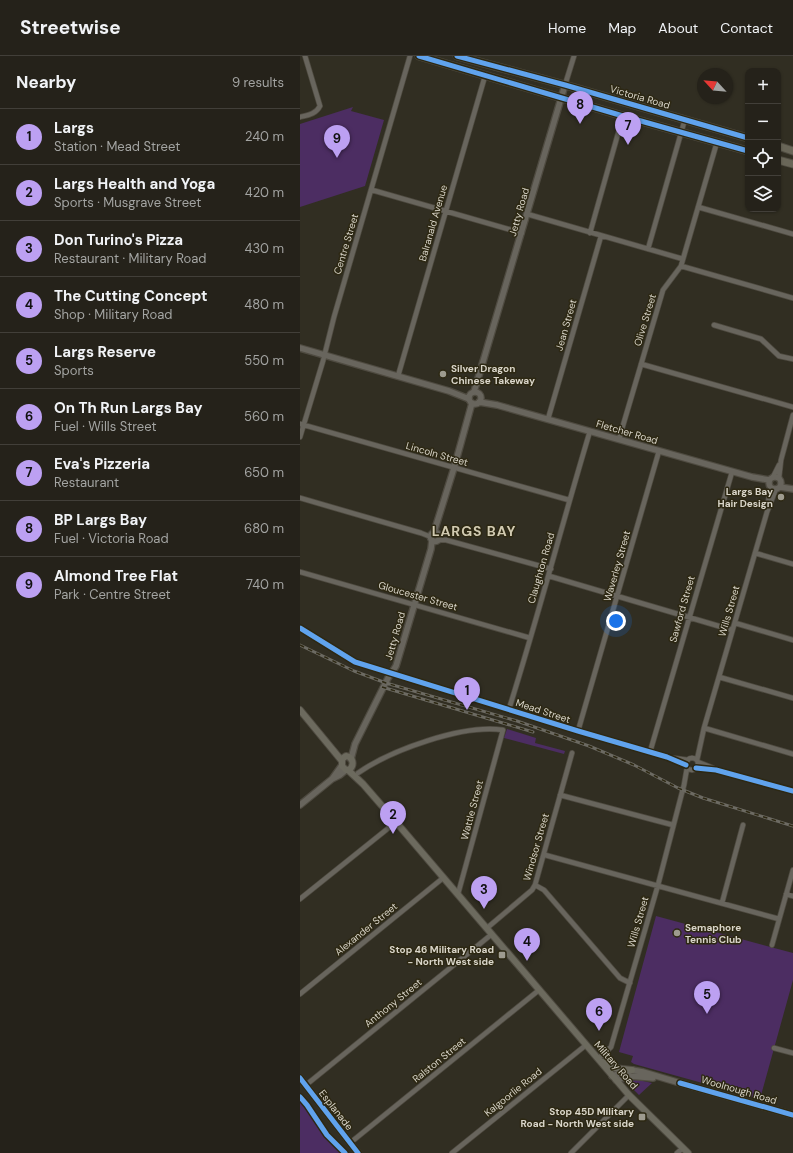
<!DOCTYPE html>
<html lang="en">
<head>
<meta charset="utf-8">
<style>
  body { margin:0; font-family:"DM Sans",sans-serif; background:#312f27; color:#f1f3f6 }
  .controls { position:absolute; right:12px; top:12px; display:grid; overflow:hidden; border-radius:8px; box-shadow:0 1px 3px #0004 }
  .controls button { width:36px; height:36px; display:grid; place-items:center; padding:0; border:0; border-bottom:1px solid #423f39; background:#25221a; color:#f1f3f6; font:20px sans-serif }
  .compass { position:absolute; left:397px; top:12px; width:36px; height:36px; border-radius:50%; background:#25221a; box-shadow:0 1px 3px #0004; rotate:296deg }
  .you { position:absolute; left:316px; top:565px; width:14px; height:14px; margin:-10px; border:3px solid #fff; border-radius:50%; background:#1a73e8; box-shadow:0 0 0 6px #1a73e833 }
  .badge { display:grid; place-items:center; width:26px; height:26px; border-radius:50%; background:#bca0f2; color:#111; font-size:13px; font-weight:700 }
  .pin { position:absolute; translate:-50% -33px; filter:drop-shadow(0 1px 2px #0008) }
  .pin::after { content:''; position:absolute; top:21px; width:14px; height:12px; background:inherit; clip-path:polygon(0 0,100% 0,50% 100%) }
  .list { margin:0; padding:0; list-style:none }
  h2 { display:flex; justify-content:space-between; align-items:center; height:52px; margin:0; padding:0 16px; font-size:17px }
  h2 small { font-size:13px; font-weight:400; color:#a3a4a2 }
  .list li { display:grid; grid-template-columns:26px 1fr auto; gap:12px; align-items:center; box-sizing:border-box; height:56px; padding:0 16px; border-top:1px solid #423f39 }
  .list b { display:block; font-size:15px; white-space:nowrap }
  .list p { margin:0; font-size:13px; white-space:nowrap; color:#a3a4a2 }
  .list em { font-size:13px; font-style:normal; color:#a3a4a2 }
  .icon { flex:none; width:22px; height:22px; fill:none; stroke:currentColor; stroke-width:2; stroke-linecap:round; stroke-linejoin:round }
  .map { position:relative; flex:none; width:493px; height:1097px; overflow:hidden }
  header { display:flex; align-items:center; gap:24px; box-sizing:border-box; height:56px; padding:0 20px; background:#25221a; border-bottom:1px solid #423f39 }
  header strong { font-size:19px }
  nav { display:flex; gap:22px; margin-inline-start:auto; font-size:14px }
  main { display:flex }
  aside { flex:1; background:#25221a }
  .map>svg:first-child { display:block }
  .green { fill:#4c2d62 }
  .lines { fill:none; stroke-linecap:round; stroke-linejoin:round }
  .minor-casing { stroke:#4f4b41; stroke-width:6 }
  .tertiary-casing { stroke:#4f4b41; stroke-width:8 }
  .secondary-casing { stroke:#4f4b41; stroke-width:8 }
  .trunk-casing { stroke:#4f4b41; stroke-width:9 }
  .minor { stroke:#68655d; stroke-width:4.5 }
  .tertiary { stroke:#68655d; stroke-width:5.5 }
  .secondary { stroke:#6c6a5e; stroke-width:6 }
  .trunk { stroke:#696658; stroke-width:7 }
  .rail-casing { stroke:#6c6a62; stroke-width:3 }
  .rail { stroke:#2d2813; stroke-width:1.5; stroke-dasharray:4.5; stroke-linecap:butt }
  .cycleway-casing { stroke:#2d2813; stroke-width:8 }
  .cycleway { stroke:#60a3ed; stroke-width:5 }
  .poi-dot { fill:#9e9b8f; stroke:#2d2813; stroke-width:1.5 }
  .labels { text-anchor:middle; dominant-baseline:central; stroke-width:3; stroke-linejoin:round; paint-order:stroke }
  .street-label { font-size:10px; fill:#d9d5c9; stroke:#2d2813 }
  .poi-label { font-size:10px; font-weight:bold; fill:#d9d5c9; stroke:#2d2813; text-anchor:end }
  .district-label { font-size:14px; font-weight:bold; letter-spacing:1px; fill:#d1cab1; stroke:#2d2813 }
</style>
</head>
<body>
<header>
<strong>Streetwise</strong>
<nav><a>Home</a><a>Map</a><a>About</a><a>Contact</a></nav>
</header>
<main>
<aside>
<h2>Nearby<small>9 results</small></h2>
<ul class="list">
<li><span class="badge">1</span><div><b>Largs</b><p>Station · Mead Street</p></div><em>240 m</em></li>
<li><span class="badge">2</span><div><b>Largs Health and Yoga</b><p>Sports · Musgrave Street</p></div><em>420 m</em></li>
<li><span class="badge">3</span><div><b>Don Turino's Pizza</b><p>Restaurant · Military Road</p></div><em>430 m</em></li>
<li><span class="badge">4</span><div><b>The Cutting Concept</b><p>Shop · Military Road</p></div><em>480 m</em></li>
<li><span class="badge">5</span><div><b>Largs Reserve</b><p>Sports</p></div><em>550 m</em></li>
<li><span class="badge">6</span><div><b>On Th Run Largs Bay</b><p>Fuel · Wills Street</p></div><em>560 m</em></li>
<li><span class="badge">7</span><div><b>Eva's Pizzeria</b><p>Restaurant</p></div><em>650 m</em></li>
<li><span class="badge">8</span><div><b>BP Largs Bay</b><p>Fuel · Victoria Road</p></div><em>680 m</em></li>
<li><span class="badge">9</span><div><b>Almond Tree Flat</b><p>Park · Centre Street</p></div><em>740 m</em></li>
</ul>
</aside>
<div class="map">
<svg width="493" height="1097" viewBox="0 0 493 1097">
  <rect width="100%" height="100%" fill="#312e22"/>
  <path class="green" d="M53 51 51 55 84 64 65 130 0 151V68Z
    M207 673 236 682 235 687 265 695 264 698 204 682Z
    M356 860 493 897V924L460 1043 334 1008 331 1006 333 1000 319 996Z
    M337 1024 343 1025 352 1027 339 1039C335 1035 331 1032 331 1025Z
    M0 1041 2 1042 21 1076 42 1097H0Z"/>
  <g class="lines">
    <g class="minor-casing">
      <path id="minor" d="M265 29 274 0
        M0 61C8 59 16 58 20 50L5 0
        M72 134 222 177
        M398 151 493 178
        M227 158 383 203
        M290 177 323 60
        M348 193 385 63
        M381 210 493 242
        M414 269 461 283 479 300 493 303
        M341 308 493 351
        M98 320 185 20
        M248 363 301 180
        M0 368 269 444
        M0 381 23 305 34 261 110 0
        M319 383 363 234 381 210 417 86
        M473 421 479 409
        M479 422 481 404 493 359
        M0 442 121 477 131 481
        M468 446 471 432
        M139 484H146L251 513
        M455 497 493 508
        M0 516 230 582
        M249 520 432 574
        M435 567 493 584
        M0 572 55 606 278 675 367 701 386 709
        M419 621 493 642
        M209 653C238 561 262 468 290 375
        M404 672 493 698
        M278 675 359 395
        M350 696 432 416
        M386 708a6 6 0 1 1 12 0a6 6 0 1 1-12 0Z
        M373 702 388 704
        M397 704 404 672 467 456 476 433
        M398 706 413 712
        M396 712 416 714 493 735
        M58 717C91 694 163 668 203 674L158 838
        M260 739 373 769
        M245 799 479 863
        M235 829 244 834 320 922 330 927
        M486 838 493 840
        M0 843 96 766
        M422 847 443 769
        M187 872 232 834 235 829 272 697
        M472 889 493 814
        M0 938 143 822
        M474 992 493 997
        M298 1003 311 991 358 829 384 729 387 712
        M6 1029 192 878
        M50 1087 239 934
        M152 1097 286 989
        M271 1097 329 1039
        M377 1097 383 1092"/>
    </g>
    <g class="tertiary-casing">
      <path id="tertiary" d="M0 292 149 335 169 343
        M174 336 265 29
        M169 342a6 6 0 1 1 12 0a6 6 0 1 1-12 0Z
        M179 346 197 349 452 421 469 424
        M469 427a6 6 0 1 1 12 0a6 6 0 1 1-12 0Z
        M480 431 493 433
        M134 476 154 412 172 347
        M130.5 481a4.5 4.5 0 1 1 9 0a4.5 4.5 0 1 1-9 0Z
        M51 703 55 688 88 622 96 610 131 493 132 484
        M32 723 40 719 46 714
        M0 749 32 723 42 709
        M312 1020 332 1014 343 1016 380 1027 493 1059
        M0 1022 58 1097
        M316 1024 330 1020 353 1022"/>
    </g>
    <g class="secondary-casing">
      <path id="secondary" d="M0 654 42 705
        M46 700C53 701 55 709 49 714H46L42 710V703Z
        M48 714 63 728 96 766 329 1039 388 1097
        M303 1006 313 1012 332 1014"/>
    </g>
    <g class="trunk-casing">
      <path id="trunk" d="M119 0 323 60 448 95
        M157 0 265 29 448 82
        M478 90 493 95
        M478 104 493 108"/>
    </g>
    <use href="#minor" class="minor"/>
    <use href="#tertiary" class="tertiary"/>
    <use href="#secondary" class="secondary"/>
    <use href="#trunk" class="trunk"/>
    <g class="rail-casing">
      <path id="rail" d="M0 589 54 615 86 627 217 665 289 690 334 709 378 732 403 742 493 770
        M82 631 233 676"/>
    </g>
    <use href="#rail" class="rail"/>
    <g class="cycleway-casing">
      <path id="cycleway" d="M119 0 323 60 448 95
        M157 0 265 29 448 82
        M0 572 55 606 278 675 367 701 386 709
        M396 712 416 714 493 735
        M0 1022 58 1097
        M380 1027 493 1059
        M0 1041 7 1049 27 1079 45 1097"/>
    </g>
    <use href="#cycleway" class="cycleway"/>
  </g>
  <g class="poi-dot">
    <circle cx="143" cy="318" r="4"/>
    <circle cx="481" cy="441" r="4"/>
    <circle cx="377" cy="877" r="4"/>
    <rect x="198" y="895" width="8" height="8" rx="2"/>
    <rect x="338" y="1057" width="8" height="8" rx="2"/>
  </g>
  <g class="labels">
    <g class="street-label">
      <text transform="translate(340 41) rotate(16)">Victoria Road</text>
      <text transform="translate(219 156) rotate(-74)">Jetty Road</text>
      <text transform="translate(133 167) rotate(-74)">Balranald Avenue</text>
      <text transform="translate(46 188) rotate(-73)">Centre Street</text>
      <text transform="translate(345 264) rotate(-73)">Olive Street</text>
      <text transform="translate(266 269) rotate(-74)">Jean Street</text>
      <text transform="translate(327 376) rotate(16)">Fletcher Road</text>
      <text transform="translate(137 398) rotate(16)">Lincoln Street</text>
      <text transform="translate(317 510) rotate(-74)">Waverley Street</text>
      <text transform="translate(241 512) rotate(-74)">Claughton Road</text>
      <text transform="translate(118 540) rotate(16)">Gloucester Street</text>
      <text transform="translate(382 553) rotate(-74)">Sawford Street</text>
      <text transform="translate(429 555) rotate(-74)">Wills Street</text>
      <text transform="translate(95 580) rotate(-74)">Jetty Road</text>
      <text transform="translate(243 655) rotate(18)">Mead Street</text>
      <text transform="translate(172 754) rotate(-75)">Wattle Street</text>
      <text transform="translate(236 791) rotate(-74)">Windsor Street</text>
      <text transform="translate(338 866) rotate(-74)">Wills Street</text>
      <text transform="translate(66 873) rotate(-39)">Alexander Street</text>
      <text transform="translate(93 947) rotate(-39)">Anthony Street</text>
      <text transform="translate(139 1004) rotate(-39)">Ralston Street</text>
      <text transform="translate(316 1009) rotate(49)">Military Road</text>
      <text transform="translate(439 1034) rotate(16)">Woolnough Road</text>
      <text transform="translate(213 1036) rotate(-39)">Kalgoorlie Road</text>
      <text transform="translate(36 1054) rotate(52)">Esplanade</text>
    </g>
    <g class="poi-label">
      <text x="151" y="312" text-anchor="start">Silver Dragon<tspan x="151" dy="12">Chinese Takeway</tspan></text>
      <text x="473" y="435">Largs Bay<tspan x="473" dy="12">Hair Design</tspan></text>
      <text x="385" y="871" text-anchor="start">Semaphore<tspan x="385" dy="12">Tennis Club</tspan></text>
      <text x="194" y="893">Stop 46 Military Road<tspan x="194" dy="12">- North West side</tspan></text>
      <text x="334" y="1055">Stop 45D Military<tspan x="334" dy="12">Road - North West side</tspan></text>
    </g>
    <g class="district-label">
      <text x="174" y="475">LARGS BAY</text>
    </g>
  </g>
</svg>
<div class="controls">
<button>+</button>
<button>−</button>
<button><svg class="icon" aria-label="locate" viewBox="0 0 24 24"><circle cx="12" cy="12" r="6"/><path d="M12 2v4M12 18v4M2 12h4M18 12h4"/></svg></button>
<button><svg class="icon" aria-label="layers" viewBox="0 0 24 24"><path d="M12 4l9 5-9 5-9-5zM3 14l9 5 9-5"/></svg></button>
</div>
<svg class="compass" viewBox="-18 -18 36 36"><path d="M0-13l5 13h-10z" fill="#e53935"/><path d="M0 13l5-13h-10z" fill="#a3a4a2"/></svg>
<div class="you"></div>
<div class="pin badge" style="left:167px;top:654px">1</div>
<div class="pin badge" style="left:93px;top:778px">2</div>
<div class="pin badge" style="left:184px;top:853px">3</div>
<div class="pin badge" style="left:227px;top:905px">4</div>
<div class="pin badge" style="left:407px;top:958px">5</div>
<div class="pin badge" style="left:299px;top:975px">6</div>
<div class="pin badge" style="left:328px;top:89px">7</div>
<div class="pin badge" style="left:280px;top:68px">8</div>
<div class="pin badge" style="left:37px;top:102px">9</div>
</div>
</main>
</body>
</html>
